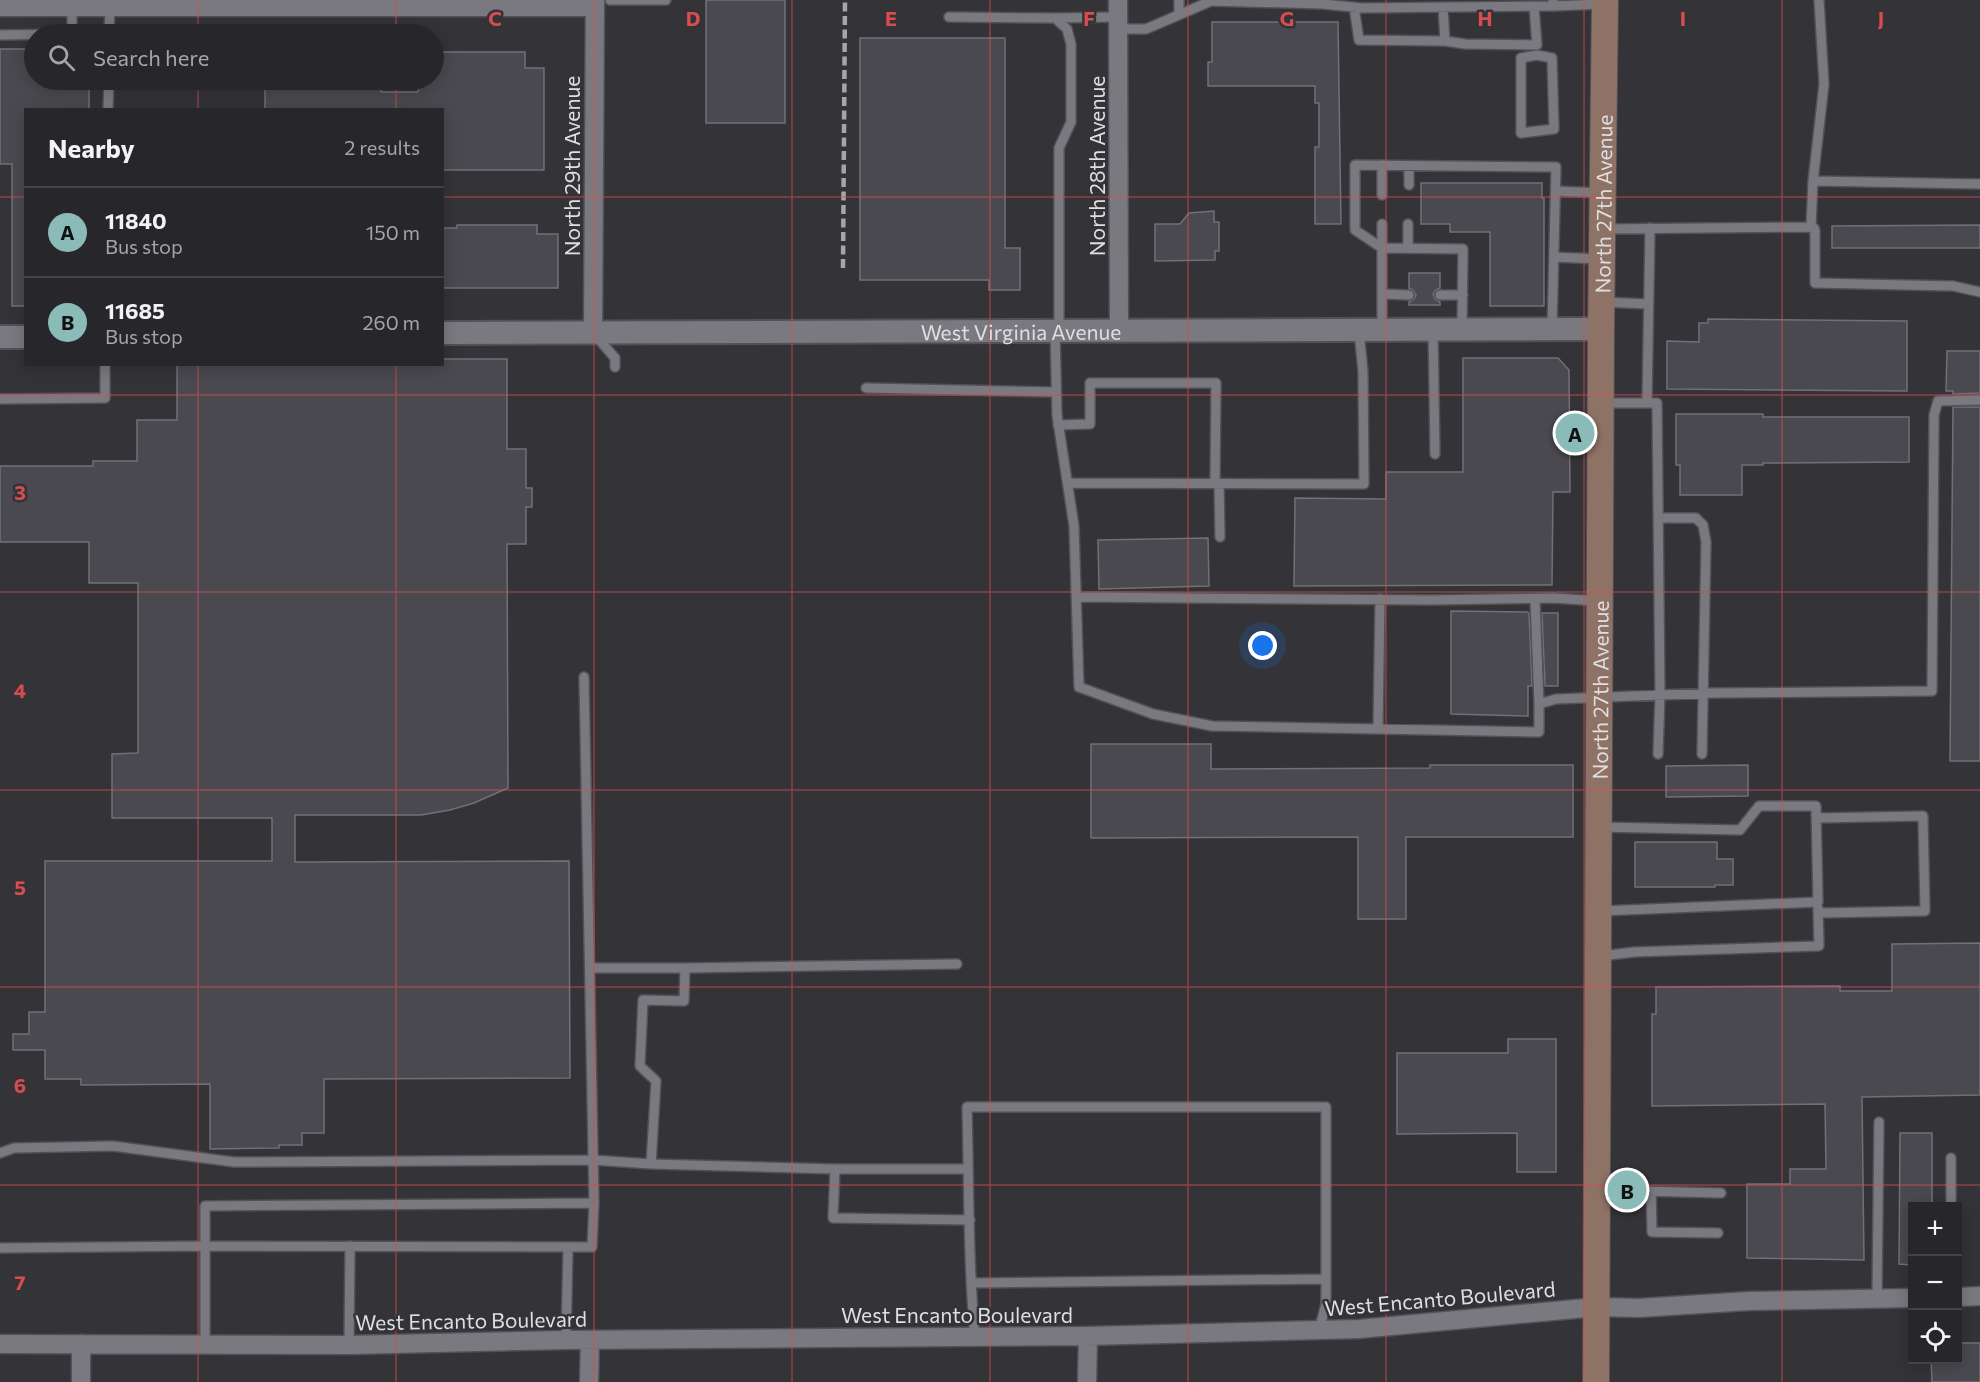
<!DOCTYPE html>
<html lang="en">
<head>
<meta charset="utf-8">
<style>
  body { margin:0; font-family:Commissioner,sans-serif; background:#2f2e32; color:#f1f3f6 }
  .controls { position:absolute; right:18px; bottom:18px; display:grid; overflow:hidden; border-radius:0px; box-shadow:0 3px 15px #0003 }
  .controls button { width:54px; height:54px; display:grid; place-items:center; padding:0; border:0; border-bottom:2px solid #434347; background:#27262a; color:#f1f3f6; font:30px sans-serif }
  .you { position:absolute; left:1263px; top:646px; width:21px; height:21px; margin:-15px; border:4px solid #fff; border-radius:50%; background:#1a73e8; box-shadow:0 0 0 9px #1a73e833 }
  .badge { display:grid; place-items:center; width:39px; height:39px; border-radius:50%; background:#8bbbb9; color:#111; font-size:20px; font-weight:700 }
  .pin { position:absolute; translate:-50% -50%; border:3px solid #fff; box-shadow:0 2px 6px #0006 }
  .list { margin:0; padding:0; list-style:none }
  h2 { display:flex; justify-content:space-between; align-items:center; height:78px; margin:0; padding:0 24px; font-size:26px }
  h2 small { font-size:20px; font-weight:400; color:#a4a5a8 }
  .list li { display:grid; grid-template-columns:39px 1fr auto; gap:18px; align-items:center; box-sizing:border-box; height:90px; padding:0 24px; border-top:2px solid #434347 }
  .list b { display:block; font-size:22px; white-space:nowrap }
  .list p { margin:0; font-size:20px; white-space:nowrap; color:#a4a5a8 }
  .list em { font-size:20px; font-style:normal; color:#a4a5a8 }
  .icon { flex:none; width:33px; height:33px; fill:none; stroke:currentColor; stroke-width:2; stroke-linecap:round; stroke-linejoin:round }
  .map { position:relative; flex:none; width:1980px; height:1382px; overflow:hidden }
  .search { position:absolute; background:#27262a; box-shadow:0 3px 15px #0003; left:24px; top:24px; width:420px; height:66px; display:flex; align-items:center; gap:15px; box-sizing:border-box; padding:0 21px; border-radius:33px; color:#a4a5a8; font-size:22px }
  .panel { position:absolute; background:#27262a; box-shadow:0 3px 15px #0003; left:24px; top:108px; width:420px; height:258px; border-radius:0px }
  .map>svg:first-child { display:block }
  .building { fill:#4a494f; stroke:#717077; stroke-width:1.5 }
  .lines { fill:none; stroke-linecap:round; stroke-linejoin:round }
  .service-casing { stroke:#525156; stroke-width:12 }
  .minor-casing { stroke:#525156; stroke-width:21 }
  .tertiary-casing { stroke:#525156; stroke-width:26 }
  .secondary-casing { stroke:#525156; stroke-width:28 }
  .service { stroke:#7a797f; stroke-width:9 }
  .minor { stroke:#7a797f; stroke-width:18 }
  .tertiary { stroke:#7a797f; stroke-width:22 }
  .secondary { stroke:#8f7266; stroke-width:26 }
  .rail { stroke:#a6a5a9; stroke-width:4.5; stroke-dasharray:9 4.5; stroke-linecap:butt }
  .grid { fill:none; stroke:#d84d4d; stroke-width:1.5; stroke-opacity:0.55 }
  .labels { text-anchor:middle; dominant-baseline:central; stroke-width:5; stroke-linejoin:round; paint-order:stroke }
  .street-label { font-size:21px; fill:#dfdfe2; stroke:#343338 }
  .grid-label { font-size:20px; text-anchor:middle; font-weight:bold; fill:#d84d4d; stroke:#343338; stroke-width:5; stroke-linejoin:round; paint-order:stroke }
</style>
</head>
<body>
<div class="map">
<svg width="1980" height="1382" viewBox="0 0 1980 1382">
  <rect width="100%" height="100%" fill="#343338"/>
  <path class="building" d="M706 0H785V123H706Z
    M1212 22H1338L1341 224H1315V147H1319V103H1315V86H1208V62H1212Z
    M860 38H1005V248H1020V290H989V280H860Z
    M0 49H34V80H89V110H26V306H12V164H0Z
    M434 52H525V68H544V170H442V110H265V80H381V92H418V80H434Z
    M1421 183H1542V198H1544V306H1490V232H1450V224H1421Z
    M1214 211V222H1219V251H1215V260L1155 261V224H1180L1189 213Z
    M457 225H537V234H558V288H442V228H457Z
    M1980 225V248H1832V226Z
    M1409 273H1440V288L1436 290 1433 294 1435 299 1440 302V305H1409V302L1414 299 1416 295 1413 290 1409 288Z
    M1708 319 1907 321V391L1667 389V341L1699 342V323H1708Z
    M1947 351H1980V393L1953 394V391H1946Z
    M1463 358H1558L1569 370 1570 492H1553L1552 585 1294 586 1295 498 1386 499V472H1463Z
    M442 359H507V449H526V488H532V507H526V544H507L508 788 474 803 450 810 421 815H295V862L569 861 570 1078 324 1079V1133H302V1145H279V1148L210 1149V1084L81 1085V1079H45V1050H13V1034H29V1012H45V861H272V818H112V754L138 753V583H89V542H0V466H93V461H137V420H177V364H442Z
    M1953 407H1980V761H1950Z
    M1676 414H1763V417H1909V462L1763 463V465H1742V495H1680V465H1676Z
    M1208 538 1209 586 1099 589 1098 540Z
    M1451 611 1527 612 1529 613 1532 686H1528V716L1451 714Z
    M1542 613H1558V686H1545Z
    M1091 744H1211V769L1430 768V765H1573V837H1406V919H1358V837L1091 838Z
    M1748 765V796L1666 797V766Z
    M1635 842H1717V859H1733V885H1715V887H1635Z
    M1980 943V1095L1862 1097 1864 1260 1747 1258V1184H1790V1169H1826L1825 1104 1652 1106V1014H1656V987L1840 986V991H1892V944Z
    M1508 1039H1556V1172H1517V1133L1397 1134V1053H1508Z
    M1900 1133H1932V1206H1912V1265L1899 1264Z
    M1958 1343H1980V1382H1932L1931 1359H1958Z"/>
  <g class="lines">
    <g class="service-casing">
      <path id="service" d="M610 0H666
        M1179 0V15
        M1554 6 1602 4
        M1354 7 1359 40 1445 41 1443 8
        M949 17 1055 18 1067 29 1071 44V122L1059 148V331
        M1055 18 1118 17
        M1118 29H1146L1211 1 1323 4 1362 8 1554 6 1553 0
        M109 34 110 7
        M0 35 72 34V7
        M1445 41 1465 44 1537 45 1534 6
        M1537 55 1552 58 1554 129 1521 133V58Z
        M108 110 109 80
        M1409 166V185
        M1813 181 1824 84 1819 0
        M1556 191 1601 193
        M1382 195V165
        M1408 224V248
        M1811 227 1813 181 1980 184
        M1603 229 1811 227 1814 228 1815 231V283L1953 286 1980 292
        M1382 248 1355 230V165L1556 167 1552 328
        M1382 248V224
        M1554 257 1599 259
        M1382 294 1409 295
        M1440 295H1463
        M1602 302 1648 304
        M1433 329 1435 454
        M1382 330V248L1463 249 1462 329
        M1055 331 1057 415 1074 526 1079 687 1153 714 1212 726 1539 732V704L1556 699 1712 693 1932 691 1934 415 1938 401 1980 400
        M596 336 615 358V367
        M866 388 1056 392
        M0 399 105 398V364
        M1603 403H1657L1660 695 1658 754
        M1647 403 1650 228
        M1058 425 1090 424V383H1216L1215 484
        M1068 483 1364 484 1363 372 1359 331
        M1219 484 1220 537
        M1658 518H1696L1703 525 1706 542 1702 754
        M1076 597 1432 600 1554 598 1598 601
        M1535 599 1539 704
        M584 677 594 1203
        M1378 729 1380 599
        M1817 818 1923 816 1925 911 1818 913
        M1600 827 1740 830 1759 806H1816L1818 902 1601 911
        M1601 956 1634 952 1819 946 1818 908
        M590 968H685L957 964
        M0 1153 14 1148 113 1146 234 1162 593 1160 651 1164 835 1169 833 1218 970 1220
        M651 1164 656 1081 640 1066 643 1000 684 1001 685 968
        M835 1169H968
        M1599 1190 1721 1193
        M1651 1191 1652 1232 1718 1233
        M1951 1206V1158
        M0 1248 205 1246 592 1247 594 1203 205 1206C205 1252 205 1298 205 1345
        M971 1283 1326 1279V1107H967C969 1184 968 1261 975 1338
        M1877 1299 1879 1122
        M1319 1330 1326 1304V1279
        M566 1340 568 1247
        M349 1345 350 1246"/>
    </g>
    <g class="minor-casing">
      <path id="minor" d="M1118 0 1119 331
        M0 7H595
        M593 331 595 0
        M1958 1297 1980 1296
        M0 1344 349 1345 566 1340 1088 1336 1359 1329 1597 1307 1639 1308 1749 1301 1912 1298
        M81 1382V1344
        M589 1382 590 1340
        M1087 1382 1088 1336"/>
    </g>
    <g class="tertiary-casing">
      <g id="tertiary">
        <path id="s1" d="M442 333 1601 329"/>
        <path d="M0 337H26"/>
      </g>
    </g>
    <g class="secondary-casing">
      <g id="secondary">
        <path id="s2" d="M1596 1382 1601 329 1605 0"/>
      </g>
    </g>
    <use href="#service" class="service"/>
    <use href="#minor" class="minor"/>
    <use href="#tertiary" class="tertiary"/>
    <use href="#secondary" class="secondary"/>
    <path class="rail" d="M843 268 845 0"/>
  </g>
  <path class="grid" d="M198 0V34M396 0V34M594 0V1382M792 0V1382M990 0V1382M1188 0V1382M1386 0V1382M1584 0V1382M1782 0V1382M198 80V110M396 80V110M0 197H26M442 197H1980M198 364V1382M396 364V1382M0 395H1980M0 592H1980M0 790H1980M0 987H1980M0 1185H1980"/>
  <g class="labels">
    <g class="street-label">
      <text transform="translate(571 166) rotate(-90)">North 29th Avenue</text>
      <text transform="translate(1096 166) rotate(-90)">North 28th Avenue</text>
      <text stroke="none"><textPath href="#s2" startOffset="1178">North 27th Avenue</textPath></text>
      <text stroke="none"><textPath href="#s1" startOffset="579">West Virginia Avenue</textPath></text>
      <text stroke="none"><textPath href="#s2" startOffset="692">North 27th Avenue</textPath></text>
      <text transform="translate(1440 1298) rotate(-5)">West Encanto Boulevard</text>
      <text x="957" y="1314">West Encanto Boulevard</text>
      <text transform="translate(471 1320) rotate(-1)">West Encanto Boulevard</text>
    </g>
  </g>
  <g class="grid-label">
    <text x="495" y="26">C</text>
    <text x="693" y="26">D</text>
    <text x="891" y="26">E</text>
    <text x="1089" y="26">F</text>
    <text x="1287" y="26">G</text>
    <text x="1485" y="26">H</text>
    <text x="1683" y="26">I</text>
    <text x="1881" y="26">J</text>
    <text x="20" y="500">3</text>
    <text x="20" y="698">4</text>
    <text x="20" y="895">5</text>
    <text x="20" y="1093">6</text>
    <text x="20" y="1290">7</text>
  </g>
</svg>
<div class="controls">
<button>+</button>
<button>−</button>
<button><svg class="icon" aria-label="locate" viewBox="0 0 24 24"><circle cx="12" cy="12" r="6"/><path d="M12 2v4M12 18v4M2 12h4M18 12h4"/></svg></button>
</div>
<div class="you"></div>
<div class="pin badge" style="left:1575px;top:433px">A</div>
<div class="pin badge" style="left:1627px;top:1190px">B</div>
<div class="search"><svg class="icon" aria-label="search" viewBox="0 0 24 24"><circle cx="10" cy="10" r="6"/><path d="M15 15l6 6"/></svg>Search here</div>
<section class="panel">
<h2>Nearby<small>2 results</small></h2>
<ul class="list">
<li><span class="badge">A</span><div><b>11840</b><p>Bus stop</p></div><em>150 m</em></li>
<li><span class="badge">B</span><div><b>11685</b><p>Bus stop</p></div><em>260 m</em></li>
</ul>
</section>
</div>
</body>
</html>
